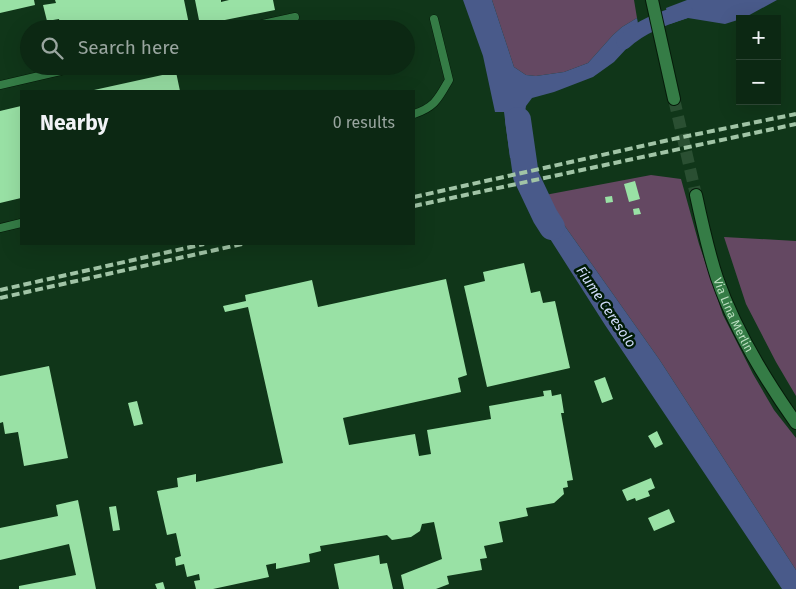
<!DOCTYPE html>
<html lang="en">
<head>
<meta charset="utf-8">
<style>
  body { margin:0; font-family:"Fira Sans",sans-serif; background:#15301c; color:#f1f3f6 }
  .controls { position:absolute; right:15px; top:15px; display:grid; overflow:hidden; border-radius:0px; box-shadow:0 5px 20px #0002 }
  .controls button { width:45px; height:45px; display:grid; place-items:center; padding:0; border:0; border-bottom:1px solid #2c4433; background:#0c2813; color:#f1f3f6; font:25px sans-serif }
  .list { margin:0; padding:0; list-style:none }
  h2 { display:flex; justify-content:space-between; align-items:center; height:65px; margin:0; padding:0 20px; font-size:21px }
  h2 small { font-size:16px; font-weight:400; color:#9aa6a0 }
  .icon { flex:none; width:28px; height:28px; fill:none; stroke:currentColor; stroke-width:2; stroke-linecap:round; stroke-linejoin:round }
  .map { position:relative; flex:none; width:796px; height:589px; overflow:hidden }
  .search { position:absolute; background:#0c2813; box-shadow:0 5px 20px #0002; left:20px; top:20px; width:395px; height:55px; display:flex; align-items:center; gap:12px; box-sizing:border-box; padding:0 18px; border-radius:28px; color:#9aa6a0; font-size:19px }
  .panel { position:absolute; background:#0c2813; box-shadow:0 5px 20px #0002; left:20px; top:90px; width:395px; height:155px; border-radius:0px }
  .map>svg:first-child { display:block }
  .green { fill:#644862 }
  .water { fill:#495a8a }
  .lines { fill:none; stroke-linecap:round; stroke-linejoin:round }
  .canal { stroke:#495a8a; stroke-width:15 }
  .river { stroke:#495a8a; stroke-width:26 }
  .building { fill:#99e1a5 }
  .secondary-tunnel { stroke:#2a4f32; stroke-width:12; stroke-dasharray:12 6; stroke-linecap:butt }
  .service-casing { stroke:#051a09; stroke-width:9 }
  .secondary-casing { stroke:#051a09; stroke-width:14 }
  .service { stroke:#357c46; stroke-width:8 }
  .secondary { stroke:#357c46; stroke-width:12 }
  .rail { stroke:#a1c4a6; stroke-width:4; stroke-dasharray:8 4; stroke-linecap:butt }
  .labels { text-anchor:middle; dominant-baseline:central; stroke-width:5; stroke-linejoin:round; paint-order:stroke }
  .street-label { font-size:12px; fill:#bcdfc1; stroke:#001b06 }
  .water-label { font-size:14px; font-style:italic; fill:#d2ddfc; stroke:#001b06 }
</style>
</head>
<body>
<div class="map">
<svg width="796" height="589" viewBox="0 0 796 589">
  <rect width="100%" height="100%" fill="#103619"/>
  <path class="green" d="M492 0H634L637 18 622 27 613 35 588 63 564 72 536 76 526 75 514 67Z
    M651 175 681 179 699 244 723 315 753 374 774 410 796 438V570L659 359 557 215 545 195Z
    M724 237 796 241V396L776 362 746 304Z"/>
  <path class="water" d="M463 0H492L514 67 526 75 536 76 564 72 588 63 613 35 622 27 637 18 640 34 614 62 593 77 554 92 532 98 526 106 525 112 532 153 510 158 504 112H495L483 56Z
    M687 0H777L744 18 725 24 688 18 670 24 666 8Z
    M545 195 557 215 659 359 796 570V589H782L605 325 524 198Z"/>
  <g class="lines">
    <path class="canal" d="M624 42C641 26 664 18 685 11"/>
    <path class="river" d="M518 120 526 176 545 216 552 227"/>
  </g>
  <path class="building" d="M0 0H34L35 5 0 13Z
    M55 0H184L190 29H61L59 19 47 21 43 5 56 3Z
    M195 0H221V2L229 0H273L275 10 200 25Z
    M176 72 180 91H94V90Z
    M21 106V198L0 203V111Z
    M635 181 640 199 629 202 624 184Z
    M612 196 613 202 606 203 605 197Z
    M639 208 641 214 634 215 633 209Z
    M524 263 531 293 540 291 543 303 555 301 570 368 487 387 464 286 485 281 483 272Z
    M446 279 467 375 458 378 461 392 343 418 349 445 415 434 419 456 431 454 427 430 491 419 489 406 544 396 543 391 551 390 552 396 561 394 564 413H561L573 480 567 481 568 487 563 488 564 494 554 503 526 508 528 516 499 522 503 542 484 546 487 558 480 559 482 570 447 576 449 584 436 589H404L401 575 442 559 434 522 422 524 420 531 411 537 392 540 387 535 320 546 321 551 309 554 310 562 276 569V563L266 565 269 577 213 589H196L194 581 200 580 199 574 187 577 184 564 176 566 175 558 181 556 176 533 167 535 157 491 178 487 177 478 196 474V482L283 463 248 307 225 312 223 306 246 301 245 295 312 280 318 307Z
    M49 366 68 458 24 466 18 432 5 434 3 422 0 423V376Z
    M605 377 613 399 602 403 594 381Z
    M137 401 143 424 134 426 128 403Z
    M657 431 663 444 655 448 648 436Z
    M651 478 655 488 648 491 650 496 636 501 635 498 627 501 622 490Z
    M78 500 96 589H19V586L76 575 69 544 0 560V528L58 516 56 505Z
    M116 506 120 530 113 531 109 507Z
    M669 509 675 522 654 531 648 518Z
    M379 555 380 564 387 563 393 589H339L334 564Z
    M163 582 165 589H157L155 584Z"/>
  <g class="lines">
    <path class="secondary-tunnel" d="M674 99 696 195"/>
    <g class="service-casing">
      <path id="service" d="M239 29 295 17
        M0 85 82 66
        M414 114C435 107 438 99 449 80L434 19
        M0 228 21 223"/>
    </g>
    <g class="secondary-casing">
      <g id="secondary">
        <path d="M652 0 674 99"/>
        <path id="s1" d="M696 195C702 223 708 251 717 278 735 330 764 378 796 423"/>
      </g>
    </g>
    <use href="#service" class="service"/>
    <use href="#secondary" class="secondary"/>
    <path class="rail" d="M414 197 678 138 796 114
      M414 206 796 124
      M0 290 204 244
      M0 298 242 244"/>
  </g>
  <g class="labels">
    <g class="street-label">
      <text stroke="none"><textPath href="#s1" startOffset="126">Via Lina Merlin</textPath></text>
    </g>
    <g class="water-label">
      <text transform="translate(606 307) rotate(56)">Fiume Ceresolo</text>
    </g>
  </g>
</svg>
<div class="controls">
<button>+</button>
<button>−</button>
</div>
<div class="search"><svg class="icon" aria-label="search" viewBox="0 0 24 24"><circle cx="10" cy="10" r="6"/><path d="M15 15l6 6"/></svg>Search here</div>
<section class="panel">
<h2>Nearby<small>0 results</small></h2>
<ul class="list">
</ul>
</section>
</div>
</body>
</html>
